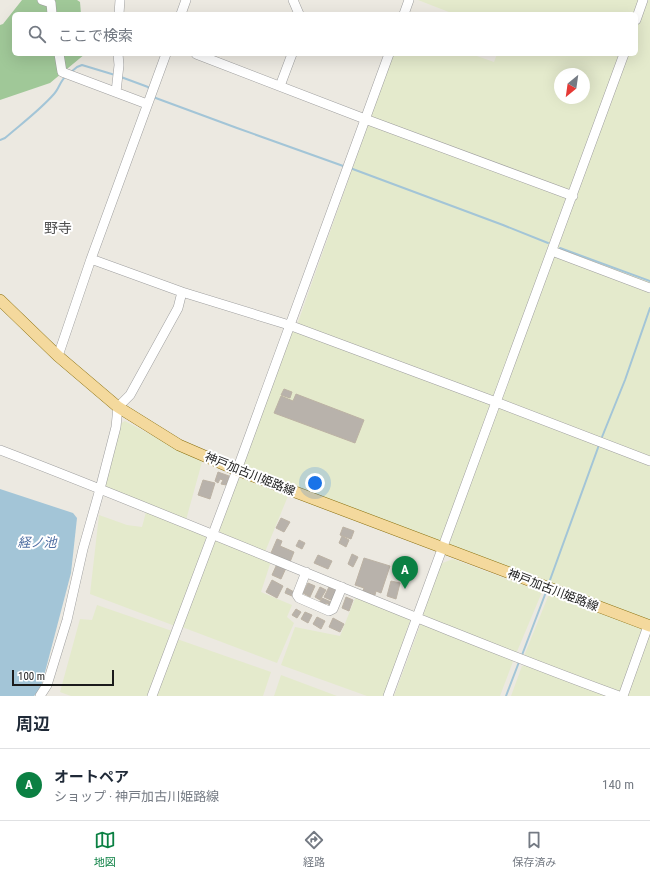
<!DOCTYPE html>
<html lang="ja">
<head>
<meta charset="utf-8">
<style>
  body { margin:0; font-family:"Roboto Condensed","Noto Sans JP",sans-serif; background:#f6f6f7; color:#1f2937 }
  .compass { position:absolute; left:554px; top:68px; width:36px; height:36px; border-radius:50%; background:#fff; box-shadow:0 4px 16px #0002; rotate:209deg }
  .scale { position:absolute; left:12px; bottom:10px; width:102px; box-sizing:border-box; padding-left:4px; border:2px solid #1b1b1b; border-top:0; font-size:11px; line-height:14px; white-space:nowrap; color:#1b1b1b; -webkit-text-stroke:3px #fff; paint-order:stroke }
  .you { position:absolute; left:315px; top:483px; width:14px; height:14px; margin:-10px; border:3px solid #fff; border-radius:50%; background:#1a73e8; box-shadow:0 0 0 6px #1a73e833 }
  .badge { display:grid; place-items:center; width:26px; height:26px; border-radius:50%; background:#0b8043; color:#fff; font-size:13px; font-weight:700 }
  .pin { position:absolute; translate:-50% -33px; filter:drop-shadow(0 1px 2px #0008) }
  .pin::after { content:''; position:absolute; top:21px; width:14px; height:12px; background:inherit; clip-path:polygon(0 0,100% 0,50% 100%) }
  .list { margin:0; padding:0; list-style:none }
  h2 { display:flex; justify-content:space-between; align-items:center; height:52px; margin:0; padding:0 16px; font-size:17px }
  h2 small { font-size:13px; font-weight:400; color:#747a83 }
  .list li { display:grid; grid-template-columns:26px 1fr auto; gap:12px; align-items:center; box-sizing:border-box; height:72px; padding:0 16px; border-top:1px solid #e0e1e3 }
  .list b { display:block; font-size:15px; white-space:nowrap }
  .list p { margin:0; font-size:13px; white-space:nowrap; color:#747a83 }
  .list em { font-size:13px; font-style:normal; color:#747a83 }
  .icon { flex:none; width:22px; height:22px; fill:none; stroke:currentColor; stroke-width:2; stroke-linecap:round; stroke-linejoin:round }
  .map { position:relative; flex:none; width:650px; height:696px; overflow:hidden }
  .search { position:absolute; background:#fff; box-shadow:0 4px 16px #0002; left:12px; right:12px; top:12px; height:44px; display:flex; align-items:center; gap:10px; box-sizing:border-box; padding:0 14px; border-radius:6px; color:#747a83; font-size:15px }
  .sheet { height:124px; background:#fff }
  nav { display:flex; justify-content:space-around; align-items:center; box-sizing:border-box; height:56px; border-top:1px solid #e0e1e3; background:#fff; font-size:11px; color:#747a83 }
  nav a { display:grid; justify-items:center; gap:2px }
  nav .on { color:#0b8043 }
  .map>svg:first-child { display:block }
  .farmland { fill:#e4eacc; fill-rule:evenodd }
  .forest { fill:#a0c898 }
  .water { fill:#a3c5d7 }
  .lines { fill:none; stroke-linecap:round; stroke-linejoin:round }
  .stream { stroke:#a3c5d7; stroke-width:2 }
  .building { fill:#b8b2ab; stroke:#bcb2a4 }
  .minor-casing { stroke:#9f9f9f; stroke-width:10 }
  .major-casing { stroke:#876d0a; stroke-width:12 }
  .minor { stroke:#fff; stroke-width:9 }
  .major { stroke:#f4d99d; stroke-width:11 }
  .labels { text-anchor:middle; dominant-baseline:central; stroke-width:4; stroke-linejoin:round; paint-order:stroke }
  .street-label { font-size:12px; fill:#1b1b1b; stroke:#fff }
  .water-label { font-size:13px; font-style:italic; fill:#4f6ea2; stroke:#fff }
  .quarter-label { font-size:14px; fill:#4e4e4e; stroke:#fff }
</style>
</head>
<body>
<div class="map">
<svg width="650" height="696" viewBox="0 0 650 696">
  <rect width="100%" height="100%" fill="#ece9e1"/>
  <path class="farmland" d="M418 0H650V459L297 325 393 54H471L494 62 497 54H636V14H454ZM560 74H584V98H560Z
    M292 327 650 463V622L241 466Z
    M125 421 202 462 186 520 106 488 104 483 120 424Z
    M238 477 288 496 265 552 223 535 217 528Z
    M146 512 207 536 175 626 90 594 99 515 127 525 142 527Z
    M215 537 271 561 261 592 292 605 287 617 294 623 277 663 182 627Z
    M453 559 542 592 516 654 423 615 440 564Z
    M549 594 643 629 620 694 524 656Z
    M356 596 411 618 384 696H367L281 665 295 627 340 636Z
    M97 605 172 631 148 696H71L60 692 80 619 92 620Z
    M421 623 514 659 500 696H394Z
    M650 633V696H626Z
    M177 639 271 672 263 696H156Z
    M527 665 607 696H511L522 666Z
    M281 675 337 696H274Z"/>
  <path class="forest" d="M22 0H77L80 2 81 14H14V54H85L50 83 0 100V25L3 24Z"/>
  <path class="water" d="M0 489 73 513 77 518 71 573 44 676 40 689 34 696H0Z"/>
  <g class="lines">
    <path class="stream" d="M71 72 77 67 82 65 115 75
      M121 77 148 87 149 89
      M153 97 237 128 346 167
      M0 140 5 138C21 124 39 111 54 94 59 89 60 81 66 76
      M350 168 503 225 548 243
      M560 248 650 281
      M602 437 625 380 650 308
      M550 580 599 445
      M522 655 546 592
      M506 696 519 662"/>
  </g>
  <path class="building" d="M284 389 292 392 290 398 281 395Z
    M296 394 364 420 355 443 274 413 281 396 293 401Z
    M218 472 229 476 226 485 221 484 223 480 220 479 218 483 215 481Z
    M203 480 215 483 210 499 198 495Z
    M281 518 290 522 284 532 276 528Z
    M343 527 354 531 351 539 340 535Z
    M342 536 349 540 346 547 339 543Z
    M277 539 282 541 280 546 294 552 290 562 271 553Z
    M299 540 305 543 302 549 296 546Z
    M352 554 358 557 353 567 348 564Z
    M318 555 332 561 328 569 314 563Z
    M364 558 390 566 381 593 376 591 375 595 363 591 364 588 355 585Z
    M277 564 286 568 281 579 272 575Z
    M272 580 283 586 277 598 266 592Z
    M391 581 400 583 396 599 387 596Z
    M308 583 315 586 310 597 303 593Z
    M320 587 326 590 320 600 315 597Z
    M329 587 337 591 333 601 324 597Z
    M287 588 294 592 292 596 285 593Z
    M346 597 353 600 349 611 342 608Z
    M322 598 331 602 330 605 326 603 325 605 320 602Z
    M296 609 301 612 297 618 292 615Z
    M305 612 312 615 308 623 301 619Z
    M317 617 325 621 321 629 313 624Z
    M333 618 344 624 340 632 329 627Z"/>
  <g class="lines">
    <g class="minor-casing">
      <path id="minor" d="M42 0 51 3 52 14
        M293 0 299 14
        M119 14 120 0
        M181 14 186 0
        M404 14 409 0
        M636 20 643 0
        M59 54 62 72 147 104
        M196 54 365 119 573 196
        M280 86 292 54
        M116 92 119 65 118 54
        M552 251 650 288
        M91 259 182 292 289 325 496 402 650 461
        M58 356 91 259 166 54
        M0 450C207 529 410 619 619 696
        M306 572 297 595 299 598 329 611 333 609 342 587
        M40 696 47 685 67 620 83 549 100 489 116 427 118 407 130 395 178 308 182 292
        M152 696 237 470 389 54
        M388 696C466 482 547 269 624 54
        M623 696 648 626"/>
    </g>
    <g class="major-casing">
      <path id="major" d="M0 300 58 356 118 407 179 445 237 470 650 626"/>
    </g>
    <use href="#minor" class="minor"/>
    <use href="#major" class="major"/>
  </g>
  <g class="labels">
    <g class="street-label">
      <text transform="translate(250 474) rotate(22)">神戸加古川姫路線</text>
      <text transform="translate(553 590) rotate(21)">神戸加古川姫路線</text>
    </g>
    <g class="water-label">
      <text x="37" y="542">経ノ池</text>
    </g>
    <g class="quarter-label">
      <text x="58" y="228">野寺</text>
    </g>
  </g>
</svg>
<svg class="compass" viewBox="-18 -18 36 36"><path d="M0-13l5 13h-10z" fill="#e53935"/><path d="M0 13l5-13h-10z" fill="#747a83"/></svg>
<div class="scale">100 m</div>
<div class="you"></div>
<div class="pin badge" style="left:405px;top:589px">A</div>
<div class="search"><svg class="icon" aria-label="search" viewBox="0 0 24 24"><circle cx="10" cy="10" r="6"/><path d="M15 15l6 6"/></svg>ここで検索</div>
</div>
<section class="sheet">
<h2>周辺<small></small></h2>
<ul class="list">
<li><span class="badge">A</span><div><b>オートペア</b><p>ショップ · 神戸加古川姫路線</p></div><em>140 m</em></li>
</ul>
</section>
<nav>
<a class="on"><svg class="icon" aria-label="map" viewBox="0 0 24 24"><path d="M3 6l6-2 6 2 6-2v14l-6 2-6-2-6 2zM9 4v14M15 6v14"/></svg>地図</a>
<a><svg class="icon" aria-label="directions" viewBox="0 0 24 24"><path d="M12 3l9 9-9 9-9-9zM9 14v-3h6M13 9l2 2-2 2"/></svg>経路</a>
<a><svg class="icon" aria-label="saved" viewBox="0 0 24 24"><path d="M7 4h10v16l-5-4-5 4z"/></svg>保存済み</a>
</nav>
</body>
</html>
